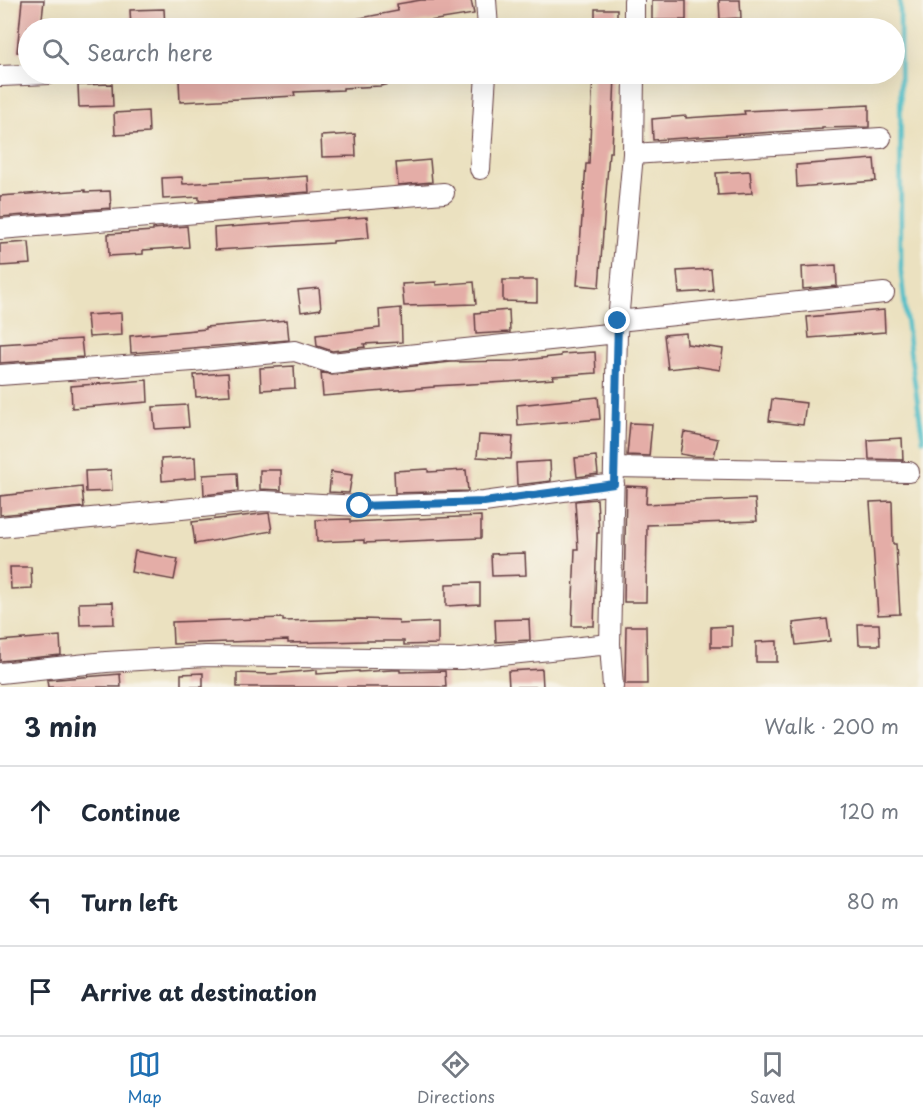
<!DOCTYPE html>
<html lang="en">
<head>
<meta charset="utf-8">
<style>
  body { margin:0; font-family:"Playpen Sans",sans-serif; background:#f2f2f3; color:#1f2937 }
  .stop { position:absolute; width:18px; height:18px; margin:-14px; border:4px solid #1f6fb2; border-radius:50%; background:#fff }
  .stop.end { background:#1f6fb2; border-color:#fff; box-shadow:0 2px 6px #0008 }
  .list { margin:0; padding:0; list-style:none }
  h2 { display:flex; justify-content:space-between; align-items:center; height:78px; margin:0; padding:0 24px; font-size:26px }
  h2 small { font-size:20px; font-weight:400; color:#747a83 }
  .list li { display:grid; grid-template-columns:39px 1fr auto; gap:18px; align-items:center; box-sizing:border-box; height:90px; padding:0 24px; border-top:2px solid #e0e1e3 }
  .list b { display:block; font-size:22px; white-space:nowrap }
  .list em { font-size:20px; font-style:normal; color:#747a83 }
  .icon { flex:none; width:33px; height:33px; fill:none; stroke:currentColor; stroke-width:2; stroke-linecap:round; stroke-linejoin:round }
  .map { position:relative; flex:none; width:923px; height:687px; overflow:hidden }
  .search { position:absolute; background:#fff; box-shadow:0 6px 24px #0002; left:18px; right:18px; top:18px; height:66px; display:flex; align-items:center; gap:15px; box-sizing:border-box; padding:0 21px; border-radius:33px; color:#747a83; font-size:22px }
  .sheet { height:348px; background:#fff }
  nav { display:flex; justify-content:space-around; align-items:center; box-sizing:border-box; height:84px; border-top:2px solid #e0e1e3; background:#fff; font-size:16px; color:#747a83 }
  nav a { display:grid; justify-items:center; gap:3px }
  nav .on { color:#1f6fb2 }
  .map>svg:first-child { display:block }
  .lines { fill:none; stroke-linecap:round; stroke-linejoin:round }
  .stream { stroke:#50bec8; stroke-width:4.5 }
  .building { fill:#e4ada7 }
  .minor-casing { stroke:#623c41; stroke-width:22 }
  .minor { stroke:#fff; stroke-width:20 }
  .route { stroke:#1f6fb2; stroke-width:8 }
</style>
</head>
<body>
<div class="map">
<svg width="923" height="687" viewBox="0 0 923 687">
  <rect width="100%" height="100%" fill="#f7f3e8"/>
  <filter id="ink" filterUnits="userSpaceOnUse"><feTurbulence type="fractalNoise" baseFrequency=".0167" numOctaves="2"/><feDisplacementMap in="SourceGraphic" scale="12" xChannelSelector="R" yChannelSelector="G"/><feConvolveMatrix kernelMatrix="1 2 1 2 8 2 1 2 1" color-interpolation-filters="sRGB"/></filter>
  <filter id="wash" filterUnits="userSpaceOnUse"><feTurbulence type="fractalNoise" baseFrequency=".008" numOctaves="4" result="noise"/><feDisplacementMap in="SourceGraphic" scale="24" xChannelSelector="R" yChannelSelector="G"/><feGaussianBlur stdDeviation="1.35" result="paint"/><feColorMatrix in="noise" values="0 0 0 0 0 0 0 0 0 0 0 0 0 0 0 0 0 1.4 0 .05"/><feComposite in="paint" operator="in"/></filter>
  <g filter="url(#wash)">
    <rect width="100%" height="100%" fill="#ebe1c0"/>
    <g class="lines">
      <path class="stream" d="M900 0 901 271 909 344 923 440"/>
    </g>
    <g id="blocks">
      <path class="building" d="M22 0H44L41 28H28V53L17 52Z
        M421 0H471L474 14 386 28H334V23L398 11 397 4Z
        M652 0H686V20H652Z
        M719 0H740L741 18 720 19Z
        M164 9 165 28H131L130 10Z
        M595 9H617V28H595Z
        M309 74H411V80L380 86 343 88V90L294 92 295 96 180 102 179 80Z
        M593 74H615L612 152H609L599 287 577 285 586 164H589Z
        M112 84 113 106 79 107 78 85Z
        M869 105V127L822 128V129L653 140 652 119 686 116V118L745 114 744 111Z
        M148 111 149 133 115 135 114 113Z
        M355 134 356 156 322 157 321 136Z
        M874 159 876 181 797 187 796 165Z
        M430 160 432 182 398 185 396 163Z
        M750 171 752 193 718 195 716 173Z
        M308 176 309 192 199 201V197L163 199 162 178 182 177 183 184Z
        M85 190V192L110 191 111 208 0 217V196Z
        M367 217 369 238 333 241V243L215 250 214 228Z
        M187 226 189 247 143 250V254L109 256 108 234 153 231V229Z
        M29 242 31 264 0 266V244Z
        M836 265 837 286 803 289 802 267Z
        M711 269 713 291 679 293 677 271Z
        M503 280H537V302L503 301Z
        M436 282V285L474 282 476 304 404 306 402 284Z
        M319 288 321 309 301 312 298 290Z
        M401 308 402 342 364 344 365 347 332 351 317 346 316 335 380 328 379 310Z
        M509 310 510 332 476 334 475 313Z
        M884 310 885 332 809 338 807 317Z
        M121 313 122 335 89 337 87 315Z
        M287 320 289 340 131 353 130 336 206 329V327Z
        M686 333 687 344 723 349 720 370 695 366 668 369 664 335Z
        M81 339 83 357 0 363V344Z
        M595 352 596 373 553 376 554 379 524 381 434 386V387L323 396 321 372 332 375 451 362 514 361 561 356V354Z
        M294 366 295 388 261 390 260 368Z
        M228 373 230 395 196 397 194 375Z
        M147 380 148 402 72 408 71 386Z
        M598 397 600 419 518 426 517 405Z
        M772 399 806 403 803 425 769 421Z
        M187 405 189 427 155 429 153 407Z
        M630 423 652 424 649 456 627 455Z
        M684 432 718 439 714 457 692 456 680 454Z
        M479 435 513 437 511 459 477 457Z
        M902 438 903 460 869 459 868 440Z
        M596 456 598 474 577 477 575 458Z
        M195 457 196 478 162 481 161 459Z
        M550 461 551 481 517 485 516 463Z
        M428 469V472L466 470 468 491 395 493 394 471Z
        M111 470 112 491 86 492 85 471Z
        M260 470H281V490L260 489Z
        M331 472 352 475 349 493 329 492Z
        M237 473 238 491 204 495 203 475Z
        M626 486 647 487 646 504 755 499 757 521 647 525 646 602H624Z
        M82 487 84 507 0 515V496Z
        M597 499 599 533H597L594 626H572L575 549H578L575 501Z
        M892 501 893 544H896L900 614 878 615 870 502Z
        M269 513 272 531 195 544 192 522Z
        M481 516V538L364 543V540L317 542 316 520 350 519V522Z
        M135 551 178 559 174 580 131 572Z
        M525 553 526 575 492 576 491 554Z
        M10 567H31L32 588 11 589Z
        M480 583V604L446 606V584Z
        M113 602 114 624 80 625 79 603Z
        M283 618V621L361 619 398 620 399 624 438 622V644L404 645V641H365L288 643V640L173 644 172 622Z
        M529 619 530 640 496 642 495 620Z
        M827 619 830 641 796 645 793 623Z
        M858 624H879L880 645H859Z
        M626 626H646L647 684H625Z
        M732 626V647H711V627Z
        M60 636 61 655 0 661V641Z
        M777 641V662H756V642Z
        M542 669 543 687H509L508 671Z
        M317 670V674L359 671V672L392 670H400V672L445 671 446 687H237V673L271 674Z
        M203 673V687H181V674Z
        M120 674 121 687H48L47 680Z"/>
    </g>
  </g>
  <g filter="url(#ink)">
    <use href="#blocks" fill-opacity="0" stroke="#623c41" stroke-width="1.5"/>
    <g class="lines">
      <g class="minor-casing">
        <path id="minor" d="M486 0 488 28
          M634 28V0
          M0 76 49 74
          M633 154 881 138
          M480 169 486 74
          M0 229 444 193
          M618 321 884 293
          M0 375 193 361 295 351 331 363 617 333
          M614 467 909 472
          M0 527 263 501 360 506 484 502 614 484
          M0 673 106 662 206 656 461 659 610 644
          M613 687 610 644 617 333 633 154 634 74"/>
      </g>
      <use href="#minor" class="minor"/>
    </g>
  </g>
  <g class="lines" filter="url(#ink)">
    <path class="route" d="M360 506 484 502 614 484 618 321"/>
  </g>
</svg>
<div class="stop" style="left:360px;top:506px"></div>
<div class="stop end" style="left:618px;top:321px"></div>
<div class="search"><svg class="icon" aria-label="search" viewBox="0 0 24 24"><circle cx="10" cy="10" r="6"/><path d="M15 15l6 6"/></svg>Search here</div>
</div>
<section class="sheet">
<h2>3 min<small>Walk · 200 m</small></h2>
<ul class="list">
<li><svg class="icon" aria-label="ahead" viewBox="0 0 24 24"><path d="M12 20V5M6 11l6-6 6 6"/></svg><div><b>Continue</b></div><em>120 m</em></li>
<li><svg class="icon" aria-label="left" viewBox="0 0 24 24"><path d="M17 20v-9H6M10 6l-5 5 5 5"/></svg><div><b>Turn left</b></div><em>80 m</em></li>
<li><svg class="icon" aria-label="arrive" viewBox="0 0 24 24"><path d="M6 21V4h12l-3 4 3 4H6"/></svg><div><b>Arrive at destination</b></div></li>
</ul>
</section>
<nav>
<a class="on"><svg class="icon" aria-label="map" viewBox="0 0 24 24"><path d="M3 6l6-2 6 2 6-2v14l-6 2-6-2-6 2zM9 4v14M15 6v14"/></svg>Map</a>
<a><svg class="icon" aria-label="directions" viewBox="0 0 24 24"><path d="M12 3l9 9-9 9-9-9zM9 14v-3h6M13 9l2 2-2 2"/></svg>Directions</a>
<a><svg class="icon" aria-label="saved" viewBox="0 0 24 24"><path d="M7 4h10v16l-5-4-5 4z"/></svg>Saved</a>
</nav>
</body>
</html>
